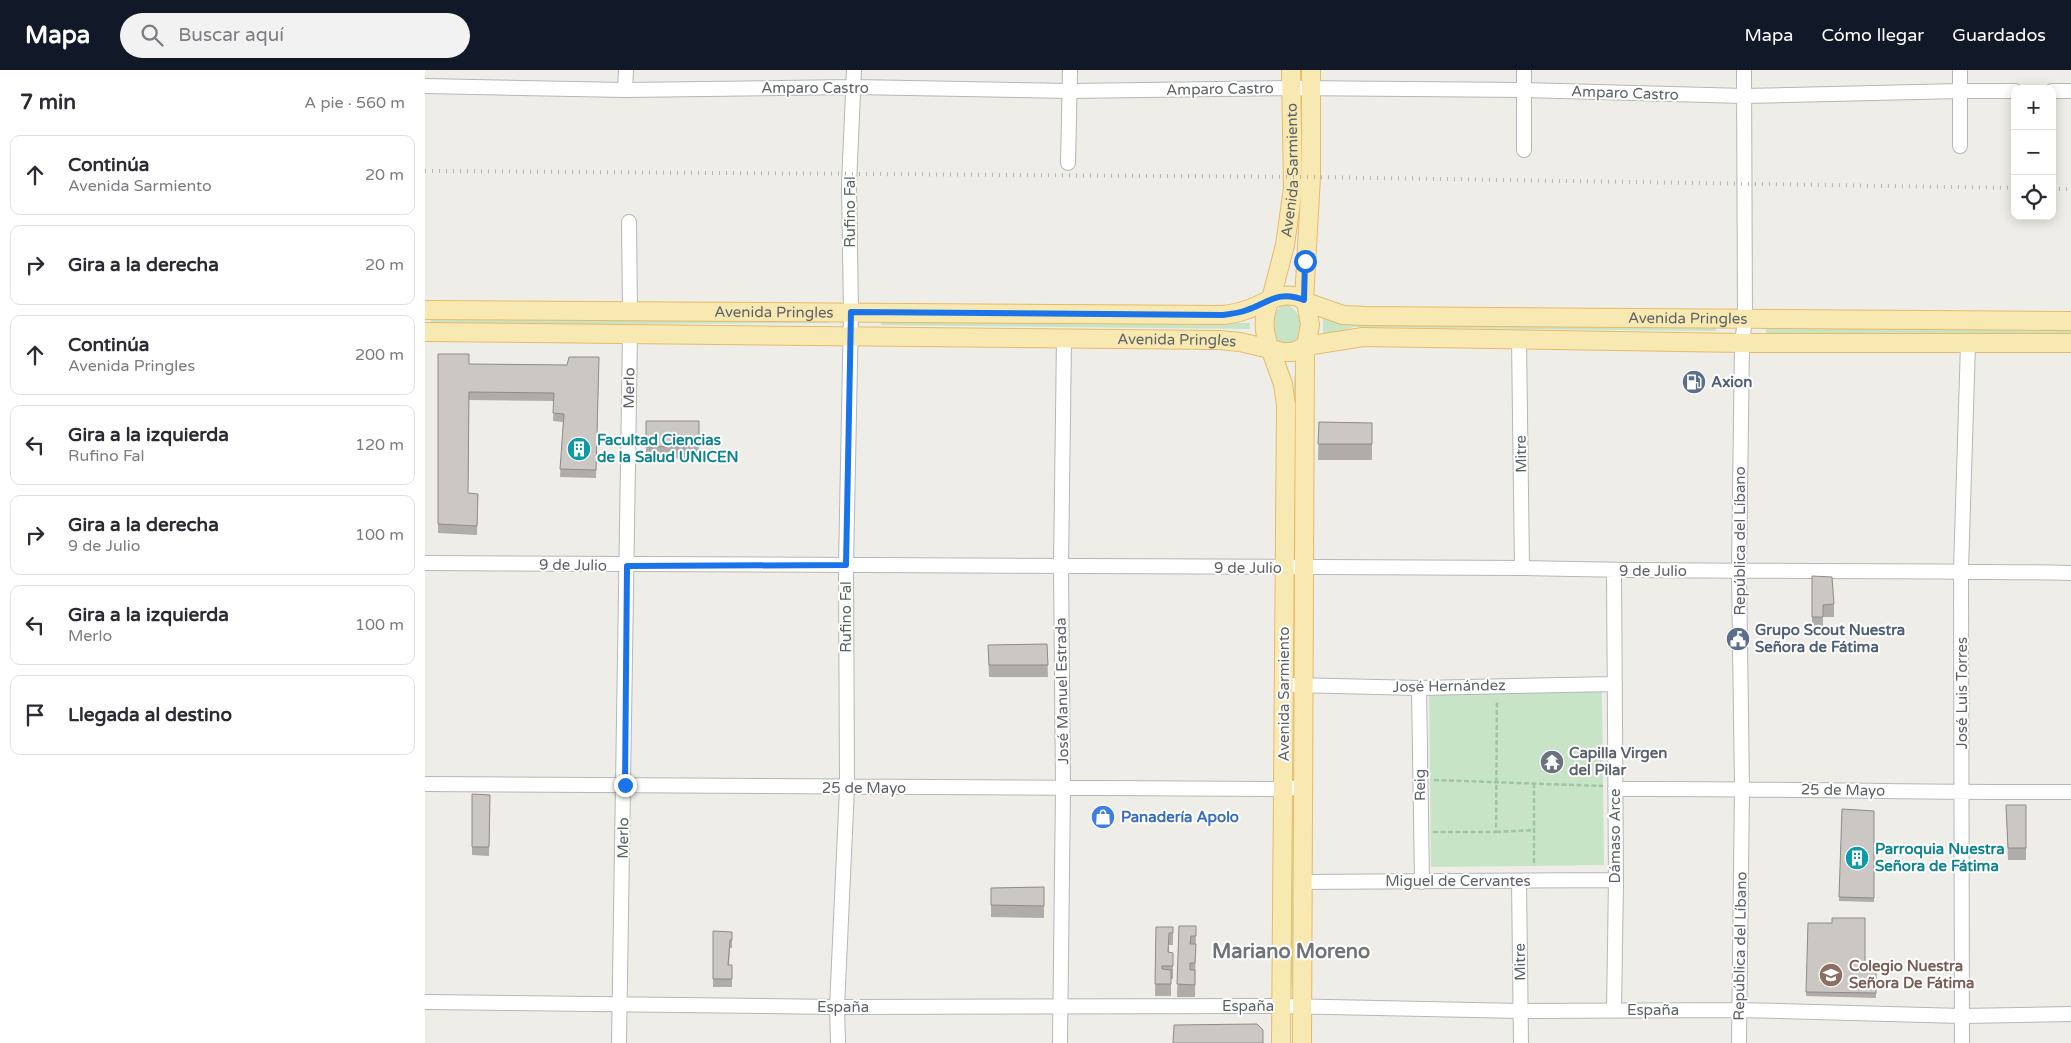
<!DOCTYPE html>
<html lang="es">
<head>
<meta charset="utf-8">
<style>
  body { margin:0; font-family:"Varela Round",sans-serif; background:#f2f2f3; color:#2b2b33 }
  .controls { position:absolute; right:15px; top:15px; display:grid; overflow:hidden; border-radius:10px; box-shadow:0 2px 12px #0003 }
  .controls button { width:45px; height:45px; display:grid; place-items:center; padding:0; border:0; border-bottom:1px solid #e1e1e2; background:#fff; color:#2b2b33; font:25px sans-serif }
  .stop { position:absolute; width:15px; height:15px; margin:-11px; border:4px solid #1a73e8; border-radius:50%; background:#fff }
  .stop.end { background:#1a73e8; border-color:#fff; box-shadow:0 1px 5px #0008 }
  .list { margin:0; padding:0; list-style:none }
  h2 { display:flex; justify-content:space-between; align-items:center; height:65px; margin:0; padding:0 20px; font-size:21px }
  h2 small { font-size:16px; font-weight:400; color:#7c7c81 }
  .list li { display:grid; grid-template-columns:32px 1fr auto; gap:15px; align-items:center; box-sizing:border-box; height:80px; margin:0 10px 10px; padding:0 10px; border:1px solid #e1e1e2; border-radius:10px }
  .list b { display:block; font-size:19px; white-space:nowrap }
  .list p { margin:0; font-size:16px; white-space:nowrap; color:#7c7c81 }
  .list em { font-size:16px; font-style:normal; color:#7c7c81 }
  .icon { flex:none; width:28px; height:28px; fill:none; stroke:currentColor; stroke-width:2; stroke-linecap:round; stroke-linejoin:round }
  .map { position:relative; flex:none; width:1646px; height:973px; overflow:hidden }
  header { display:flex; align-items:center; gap:30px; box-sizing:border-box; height:70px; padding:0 25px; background:#111827; color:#fff }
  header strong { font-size:24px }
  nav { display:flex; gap:28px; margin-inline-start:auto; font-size:18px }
  .search { width:350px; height:45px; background:#f2f2f3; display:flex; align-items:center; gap:12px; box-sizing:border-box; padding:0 18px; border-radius:28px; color:#7c7c81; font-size:19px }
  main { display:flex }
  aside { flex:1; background:#fff }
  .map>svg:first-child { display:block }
  .green { fill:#c8e4c6 }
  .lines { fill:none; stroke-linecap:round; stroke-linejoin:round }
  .minor-casing { stroke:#b4b7ba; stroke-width:16 }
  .major-casing { stroke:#e6bb69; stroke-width:20 }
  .path { stroke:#9fc5a7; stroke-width:2.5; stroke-dasharray:5 2.5; stroke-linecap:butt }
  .minor { stroke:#fff; stroke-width:14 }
  .major { stroke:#f8e9b3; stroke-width:18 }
  .rail { stroke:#b4b5b6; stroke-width:4; stroke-dasharray:1 6; stroke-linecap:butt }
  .wall { fill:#afaca9 }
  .building { fill:#cbc8c4; stroke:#8e8c89 }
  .route { stroke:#1a73e8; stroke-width:6 }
  .labels { text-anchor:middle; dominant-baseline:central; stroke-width:4; stroke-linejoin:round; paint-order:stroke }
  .street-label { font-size:15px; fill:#5e6266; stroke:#fff }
  .service-label { font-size:15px; font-weight:bold; fill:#4e5e75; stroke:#fff; text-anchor:start }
  .culture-label { font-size:15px; font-weight:bold; fill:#0d838f; stroke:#fff; text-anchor:start }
  .worship-label { font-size:15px; font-weight:bold; fill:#5b616d; stroke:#fff; text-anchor:start }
  .shop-label { font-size:15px; font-weight:bold; fill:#366cbe; stroke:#fff; text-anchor:start }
  .education-label { font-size:15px; font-weight:bold; fill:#785e54; stroke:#fff; text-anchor:start }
  .district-label { font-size:20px; font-weight:bold; fill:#6f7478; stroke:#fff }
</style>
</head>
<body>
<header>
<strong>Mapa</strong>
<div class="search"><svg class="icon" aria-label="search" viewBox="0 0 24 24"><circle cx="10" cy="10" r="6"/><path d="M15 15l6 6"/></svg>Buscar aquí</div>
<nav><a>Mapa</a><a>Cómo llegar</a><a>Guardados</a></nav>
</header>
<main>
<aside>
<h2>7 min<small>A pie · 560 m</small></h2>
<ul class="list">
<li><svg class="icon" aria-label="ahead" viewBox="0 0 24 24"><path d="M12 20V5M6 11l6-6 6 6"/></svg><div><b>Continúa</b><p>Avenida Sarmiento</p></div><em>20 m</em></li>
<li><svg class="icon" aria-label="right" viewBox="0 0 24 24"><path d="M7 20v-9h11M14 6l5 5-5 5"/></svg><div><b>Gira a la derecha</b></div><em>20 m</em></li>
<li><svg class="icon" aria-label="ahead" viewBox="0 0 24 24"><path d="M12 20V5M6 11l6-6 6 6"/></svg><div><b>Continúa</b><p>Avenida Pringles</p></div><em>200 m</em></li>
<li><svg class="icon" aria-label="left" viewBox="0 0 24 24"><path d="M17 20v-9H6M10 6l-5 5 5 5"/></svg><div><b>Gira a la izquierda</b><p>Rufino Fal</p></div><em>120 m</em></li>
<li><svg class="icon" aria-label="right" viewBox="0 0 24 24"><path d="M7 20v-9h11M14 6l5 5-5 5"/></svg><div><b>Gira a la derecha</b><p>9 de Julio</p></div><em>100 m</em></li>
<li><svg class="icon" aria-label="left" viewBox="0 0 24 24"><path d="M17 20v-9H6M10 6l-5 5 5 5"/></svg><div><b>Gira a la izquierda</b><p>Merlo</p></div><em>100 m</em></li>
<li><svg class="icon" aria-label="arrive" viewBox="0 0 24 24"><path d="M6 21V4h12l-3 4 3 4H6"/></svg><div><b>Llegada al destino</b></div></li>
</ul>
</aside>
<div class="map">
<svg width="1646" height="973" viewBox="0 0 1646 973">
  <rect width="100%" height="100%" fill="#efede7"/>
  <path class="green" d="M861 234C883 242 882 282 855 273 845 262 845 239 861 234Z
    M898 246 928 254 1291 257V261L928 257 898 268Z
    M404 248V253L6 255V249Z
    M456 250 825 253V259L456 255Z
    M1646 258V264L1341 265V259Z
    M869 306H872L871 481 868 480Z
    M1177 620 1179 795 1006 797 1004 622Z
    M866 740 869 741 868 915H864Z"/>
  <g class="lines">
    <g class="minor-casing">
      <path id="minor" d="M1099 0V80
        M1535 0V76
        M0 16 200 20 429 17 645 21 866 18 1099 20 1319 26 1534 21H1590
        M200 20 201 0
        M1627 21H1646
        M643 93 645 0
        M204 152 205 240
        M1094 270 1097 498
        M0 493 1097 498C1280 503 1463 499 1646 503
        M868 615 994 618 1190 614
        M994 618 997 812
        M0 714 859 719 877 717
        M1190 719C1342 718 1494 723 1646 722
        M1094 811 1096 973
        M876 812 1191 810
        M0 932 412 937 856 936 1096 941 1314 940 1537 946 1646 944
        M1189 941 1191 810 1189 501
        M194 973 205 263
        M413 973 412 937 422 718 421 495 426 242 424 115 429 0
        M635 973 638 718 636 497 639 269
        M1314 973 1317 718 1314 500 1317 273 1320 249 1319 0
        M1537 973 1536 500 1543 274"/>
    </g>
    <g class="major-casing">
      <g id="major">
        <path id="s1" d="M846 229 860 175 868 118 866 0"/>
        <path d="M879 230 886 107V0"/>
        <path id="s2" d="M881 232 918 245 940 246 1646 251"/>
        <path id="s3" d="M0 240 798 245C806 244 813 243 821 240 840 234 861 216 881 232L885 255 881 276"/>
        <path id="s4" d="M0 262 794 270 815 272 858 282H868L881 276 938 267 1317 273H1646"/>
        <path d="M844 277C838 259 838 247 845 229"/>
        <path d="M845 278 858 314 861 335 856 973"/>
        <path d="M877 973 880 277"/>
      </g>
    </g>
    <path class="path" d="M1009 710 1178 716
      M1109 713V796
      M1008 762H1071L1072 630
      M1071 762 1109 760"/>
    <use href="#minor" class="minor"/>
    <use href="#major" class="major"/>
    <path class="rail" d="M0 101 886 107 1590 118
      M1627 119H1646"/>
  </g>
  <path class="wall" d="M13 284 44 294 142 295 174 287 171 408 135 407 138 352 128 351 129 331 44 330 43 423 53 424 52 465 13 463Z
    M221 351 274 363V388L221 389Z
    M894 352 947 353V390H893Z
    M1387 506 1409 534V547H1398V559H1387Z
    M622 574 623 607H564L563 575Z
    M47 724 65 725 64 786 47 785Z
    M1581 735H1601V790H1583Z
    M1417 739 1449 741V832L1414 831Z
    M619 817V848L566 847V818Z
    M1383 853 1440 897 1451 898V928L1381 926Z
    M754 856H771L770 927H752Z
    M731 857 748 863V875H744V882L748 883V909H746V926H730Z
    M288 861 307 862V878H305L304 895 307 903V917H288Z"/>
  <path class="building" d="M13 284H44V294L142 295 144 287H174L171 400 135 399 139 344 128 343 129 323 44 322 43 423 53 424 52 456 13 454Z
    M221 351H274V376L221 377Z
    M894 352 947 353V374H893Z
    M1387 506 1407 507 1409 534 1398 535V547H1387Z
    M622 574 623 595H564L563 575Z
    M47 724 65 725 64 777H47Z
    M1581 735H1601V778H1583Z
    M1417 739 1449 741V828L1414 827Z
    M619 817V836L566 835V818Z
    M1407 848H1440V897L1451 898V923L1381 922 1383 853H1407Z
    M754 856H771V866H766L765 874H771L770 893H765V900H770V915L752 914Z
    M731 857H748V863H744L743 882 748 883V896H737V899L746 900V914H730Z
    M288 861 307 862V870H305L303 895H307V909H288Z
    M832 954 838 960V973H748L749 955Z"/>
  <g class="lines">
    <path class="route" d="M200 715 202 496 421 495 426 242 798 245C806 244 814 243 822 240 844 232 854 220 879 230L880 191"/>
  </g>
  <defs>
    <g id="fuel-disc" transform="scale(1.25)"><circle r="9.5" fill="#5c6f8a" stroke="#fff"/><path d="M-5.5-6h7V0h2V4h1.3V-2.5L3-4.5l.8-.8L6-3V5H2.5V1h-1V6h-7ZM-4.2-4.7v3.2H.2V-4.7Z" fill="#fff"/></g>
    <g id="building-disc" transform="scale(1.25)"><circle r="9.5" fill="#0f9aa8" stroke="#fff"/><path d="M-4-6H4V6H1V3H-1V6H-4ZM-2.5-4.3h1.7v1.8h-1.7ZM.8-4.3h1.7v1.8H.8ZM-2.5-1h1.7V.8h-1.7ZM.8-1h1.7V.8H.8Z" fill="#fff"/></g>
    <g id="civic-disc" transform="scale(1.25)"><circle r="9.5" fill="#5c6f8a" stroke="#fff"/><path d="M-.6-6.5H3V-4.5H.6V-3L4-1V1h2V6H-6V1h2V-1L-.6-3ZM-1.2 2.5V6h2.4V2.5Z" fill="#fff"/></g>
    <g id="temple-disc" transform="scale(1.25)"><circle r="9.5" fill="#6b7280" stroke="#fff"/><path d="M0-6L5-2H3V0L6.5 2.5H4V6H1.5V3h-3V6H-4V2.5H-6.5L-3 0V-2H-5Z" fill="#fff"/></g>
    <g id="shop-disc" transform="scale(1.25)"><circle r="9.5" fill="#3f7fe0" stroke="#fff"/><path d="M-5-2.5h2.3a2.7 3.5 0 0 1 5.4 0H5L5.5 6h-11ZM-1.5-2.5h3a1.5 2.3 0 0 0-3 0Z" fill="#fff"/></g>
    <g id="school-disc" transform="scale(1.25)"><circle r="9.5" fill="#8d6e63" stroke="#fff"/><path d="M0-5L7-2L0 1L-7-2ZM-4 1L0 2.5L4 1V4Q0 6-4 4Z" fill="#fff"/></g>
  </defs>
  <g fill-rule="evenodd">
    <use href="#fuel-disc" x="1269" y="312"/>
    <use href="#building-disc" x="154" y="379"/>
    <use href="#civic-disc" x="1313" y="569"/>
    <use href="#temple-disc" x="1127" y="692"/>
    <use href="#shop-disc" x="678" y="747"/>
    <use href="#building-disc" x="1432" y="788"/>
    <use href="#school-disc" x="1406" y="905"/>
  </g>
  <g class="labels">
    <g class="street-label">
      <text x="390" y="18">Amparo Castro</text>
      <text transform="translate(795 19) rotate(-1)">Amparo Castro</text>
      <text transform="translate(1200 23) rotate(2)">Amparo Castro</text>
      <text stroke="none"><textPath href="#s1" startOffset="131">Avenida Sarmiento</textPath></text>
      <text transform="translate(425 142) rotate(-90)">Rufino Fal</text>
      <text stroke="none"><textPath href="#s3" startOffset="349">Avenida Pringles</textPath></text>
      <text stroke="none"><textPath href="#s2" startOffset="384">Avenida Pringles</textPath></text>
      <text stroke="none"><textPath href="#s4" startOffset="752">Avenida Pringles</textPath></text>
      <text transform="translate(204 318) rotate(-89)">Merlo</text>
      <text transform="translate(1096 384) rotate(-91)">Mitre</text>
      <text transform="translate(1315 471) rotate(-90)">República del Líbano</text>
      <text transform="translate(148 495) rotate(1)">9 de Julio</text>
      <text x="823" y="498">9 de Julio</text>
      <text x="1228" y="501">9 de Julio</text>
      <text transform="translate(421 547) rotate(-90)">Rufino Fal</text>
      <text transform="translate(1024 616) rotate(-1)">José Hernández</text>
      <text transform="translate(637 621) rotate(-91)">José Manuel Estrada</text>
      <text transform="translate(1537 623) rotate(-90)">José Luis Torres</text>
      <text transform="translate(859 624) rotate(-90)">Avenida Sarmiento</text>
      <text transform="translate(995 715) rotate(-91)">Reig</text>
      <text x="439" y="718">25 de Mayo</text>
      <text transform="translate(1418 720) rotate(1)">25 de Mayo</text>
      <text transform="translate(1190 766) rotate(-90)">Dámaso Arce</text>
      <text transform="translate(198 768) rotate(-89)">Merlo</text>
      <text x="1033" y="811">Miguel de Cervantes</text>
      <text transform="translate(1315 876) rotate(-89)">República del Líbano</text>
      <text transform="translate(1095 892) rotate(-91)">Mitre</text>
      <text x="823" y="936">España</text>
      <text x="418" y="937">España</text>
      <text x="1228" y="940">España</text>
    </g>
    <g class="service-label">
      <text x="1286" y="312">Axion</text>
      <text x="1330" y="560">Grupo Scout Nuestra<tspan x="1330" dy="17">Señora de Fátima</tspan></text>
    </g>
    <g class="culture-label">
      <text x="172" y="370">Facultad Ciencias<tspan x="172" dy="17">de la Salud UNICEN</tspan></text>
      <text x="1450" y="779">Parroquia Nuestra<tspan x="1450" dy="17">Señora de Fátima</tspan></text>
    </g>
    <g class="worship-label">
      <text x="1144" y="683">Capilla Virgen<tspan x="1144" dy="17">del Pilar</tspan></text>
    </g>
    <g class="shop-label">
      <text x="696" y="747">Panadería Apolo</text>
    </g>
    <g class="education-label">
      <text x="1424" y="896">Colegio Nuestra<tspan x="1424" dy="17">Señora De Fátima</tspan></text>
    </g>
    <g class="district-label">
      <text x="866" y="882">Mariano Moreno</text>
    </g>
  </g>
</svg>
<div class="controls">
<button>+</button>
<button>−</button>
<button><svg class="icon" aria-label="locate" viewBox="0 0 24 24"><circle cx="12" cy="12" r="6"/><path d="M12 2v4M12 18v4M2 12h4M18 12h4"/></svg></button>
</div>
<div class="stop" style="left:880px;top:191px"></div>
<div class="stop end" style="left:200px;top:715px"></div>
</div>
</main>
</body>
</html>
